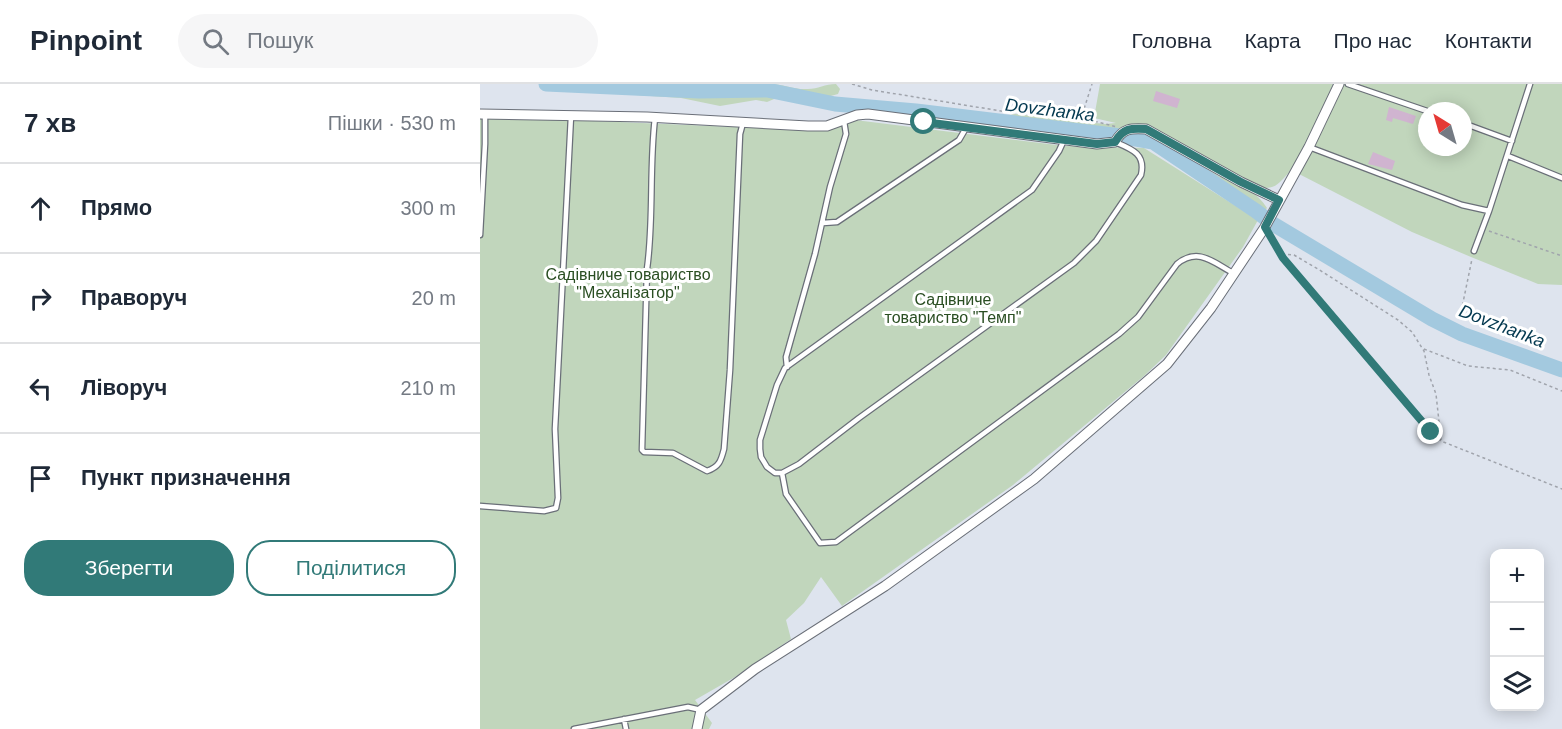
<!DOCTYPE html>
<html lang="uk">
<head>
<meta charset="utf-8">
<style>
  body { margin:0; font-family:Arial,sans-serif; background:#f6f6f7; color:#1f2937 }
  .controls { position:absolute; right:18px; bottom:18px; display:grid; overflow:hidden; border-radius:12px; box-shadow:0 3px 15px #0003 }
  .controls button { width:54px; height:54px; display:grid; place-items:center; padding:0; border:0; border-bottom:2px solid #e0e1e3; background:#fff; color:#1f2937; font:30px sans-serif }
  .compass { position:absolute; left:938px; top:18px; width:54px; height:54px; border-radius:50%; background:#fff; box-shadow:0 3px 15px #0003; rotate:323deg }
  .stop { position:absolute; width:18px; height:18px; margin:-14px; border:4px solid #317a78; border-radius:50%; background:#fff }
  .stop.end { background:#317a78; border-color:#fff; box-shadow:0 2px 6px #0008 }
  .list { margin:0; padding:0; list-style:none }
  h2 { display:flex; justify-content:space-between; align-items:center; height:78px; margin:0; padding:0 24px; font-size:26px }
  h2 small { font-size:20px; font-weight:400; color:#747a83 }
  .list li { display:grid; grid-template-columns:39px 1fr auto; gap:18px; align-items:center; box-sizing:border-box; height:90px; padding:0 24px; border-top:2px solid #e0e1e3 }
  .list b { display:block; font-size:22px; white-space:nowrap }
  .list em { font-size:20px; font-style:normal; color:#747a83 }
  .actions { display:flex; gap:12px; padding:18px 24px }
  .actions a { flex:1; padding:14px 0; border:2px solid #317a78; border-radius:24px; text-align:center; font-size:21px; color:#317a78 }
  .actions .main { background:#317a78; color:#fff }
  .icon { flex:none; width:33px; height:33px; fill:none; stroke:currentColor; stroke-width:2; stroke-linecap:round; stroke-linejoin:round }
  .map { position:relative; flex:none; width:1082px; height:645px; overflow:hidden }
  header { display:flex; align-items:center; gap:36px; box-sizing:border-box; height:84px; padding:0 30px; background:#fff; border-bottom:2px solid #e0e1e3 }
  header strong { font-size:28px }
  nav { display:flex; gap:33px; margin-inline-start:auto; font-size:21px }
  .search { width:420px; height:54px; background:#f6f6f7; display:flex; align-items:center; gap:15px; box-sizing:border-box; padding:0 21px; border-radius:33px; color:#747a83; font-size:22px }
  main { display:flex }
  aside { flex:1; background:#fff }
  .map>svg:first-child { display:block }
  .green { fill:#c1d6bc; fill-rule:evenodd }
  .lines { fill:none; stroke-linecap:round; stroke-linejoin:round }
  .river { stroke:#a3c9df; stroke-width:15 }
  .building { fill:#d0b4d0 }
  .service-casing { stroke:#6a6f78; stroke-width:7 }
  .minor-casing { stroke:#6a6f78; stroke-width:11 }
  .path { stroke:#a0a4ac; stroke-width:1.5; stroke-dasharray:3 3; stroke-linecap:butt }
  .service { stroke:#fff; stroke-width:4.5 }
  .minor { stroke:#fff; stroke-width:9 }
  .route { stroke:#317a78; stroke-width:8 }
  .labels { text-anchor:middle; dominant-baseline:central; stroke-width:6; stroke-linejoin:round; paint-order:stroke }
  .park-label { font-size:16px; fill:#2a4e22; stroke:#fff }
  .water-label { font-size:18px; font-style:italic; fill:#043950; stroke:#fff }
</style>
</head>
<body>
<header>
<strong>Pinpoint</strong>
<div class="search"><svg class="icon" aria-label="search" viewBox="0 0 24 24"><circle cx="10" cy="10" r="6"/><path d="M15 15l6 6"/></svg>Пошук</div>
<nav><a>Головна</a><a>Карта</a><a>Про нас</a><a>Контакти</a></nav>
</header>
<main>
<aside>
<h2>7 хв<small>Пішки · 530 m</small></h2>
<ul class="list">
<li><svg class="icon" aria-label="ahead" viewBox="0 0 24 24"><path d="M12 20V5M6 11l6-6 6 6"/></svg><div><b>Прямо</b></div><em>300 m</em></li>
<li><svg class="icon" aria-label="right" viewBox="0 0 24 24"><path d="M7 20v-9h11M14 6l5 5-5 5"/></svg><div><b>Праворуч</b></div><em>20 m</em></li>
<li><svg class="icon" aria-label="left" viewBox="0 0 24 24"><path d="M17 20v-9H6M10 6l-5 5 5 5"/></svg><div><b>Ліворуч</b></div><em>210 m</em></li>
<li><svg class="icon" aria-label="arrive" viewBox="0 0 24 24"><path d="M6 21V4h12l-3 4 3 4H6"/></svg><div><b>Пункт призначення</b></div></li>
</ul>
<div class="actions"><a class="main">Зберегти</a><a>Поділитися</a></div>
</aside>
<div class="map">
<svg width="1082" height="645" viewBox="0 0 1082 645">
  <rect width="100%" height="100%" fill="#dee4ee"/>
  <path class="green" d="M84 0H271C277 3 283 0 290 0 302 0 315 6 328 5 338 5 345 0 356 0L360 5 358 10 347 13 342 18 320 17 299 13 287 18 276 16 240 22 201 14 141 10 127 4C112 10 101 4 85 7L81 4Z
    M620 0H853C843 25 820 81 800 98 795 103 790 104 783 104L681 55 688 66C708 69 720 82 737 91 742 94 740 92 746 94 762 98 778 110 787 124L779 133 729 100 717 96 669 61 648 60 638 54H591L574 48 562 49 492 39H464L415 29 413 25 417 21C436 21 458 30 477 25L480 28 496 27 520 33 535 30 625 40 636 39 614 34Z
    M863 0H1082V201L1058 200 991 173 932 148 819 90 846 38ZM947 27H983V63H947Z
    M0 32 347 47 375 36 585 62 664 64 778 136 763 163 686 271 664 292 533 401 362 522 341 493 324 519 306 536 311 555 255 593 215 616 232 639 229 645H0Z"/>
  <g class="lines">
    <path class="river" d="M66 0 219 7 287 6 355 20 436 27 633 51 673 58 776 127 793 140 952 235 982 250 1082 286"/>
  </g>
  <path class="building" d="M676 7 700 15 697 24 673 17Z
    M909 23 936 32 933 40 913 34 912 38 906 36Z
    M893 68 915 77 912 86 888 80Z"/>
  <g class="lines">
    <g class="service-casing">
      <path id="service" d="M868 0 947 27
        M175 34C169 84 174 135 167 185L162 366 164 368 193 369 227 387C239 383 241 377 244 365L250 286 260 50 263 39
        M983 39 1032 57
        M584 56 579 67 552 106 305 284 297 301 280 356V365L281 373 287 383 295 389H302L319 380 379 334 594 179 616 157 661 91C666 70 652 65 635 58
        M829 63 982 121 1009 127
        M1028 72 1082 94
        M343 139 357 138 479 56 486 44
        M0 151 5 60V30
        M994 167 1009 127 1050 0
        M307 283 306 273 335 170 350 103 366 50 364 37
        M302 389 306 410 340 459 356 458 639 250 658 233 697 180C718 163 733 178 753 189
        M0 422 64 427 76 424 78 414 75 345 91 32
        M144 635 146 645
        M94 645 208 623 221 626"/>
    </g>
    <g class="minor-casing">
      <path id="minor" d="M0 30 167 33 328 42H347L377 31 388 30 617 60 635 58C643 44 651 44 666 45L761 98 799 116
        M217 645 221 626 275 585 405 502 554 395 687 280 731 224 785 143 829 63 859 0"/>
    </g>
    <path class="path" d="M372 0 392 6 521 27 599 37H614L637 43
      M607 36 604 25 612 0
      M1009 147 1082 172
      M790 152 803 174 937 333 961 357 1082 405
      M802 170 814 171 838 185 918 236 932 248 944 267 949 291 956 310 961 356
      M980 233 992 175
      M944 265 988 282 1030 286 1082 307"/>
    <use href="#service" class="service"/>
    <use href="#minor" class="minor"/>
  </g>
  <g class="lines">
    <path class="route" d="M444 38 617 60 635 58C643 44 651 44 666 45L761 98 799 116 785 143 803 174 951 348"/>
  </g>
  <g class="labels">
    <g class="park-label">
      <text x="148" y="190">Садівниче товариство<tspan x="148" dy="18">"Механізатор"</tspan></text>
      <text x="473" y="215">Садівниче<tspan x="473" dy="18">товариство "Темп"</tspan></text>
    </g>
    <g class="water-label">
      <text transform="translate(570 26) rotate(7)">Dovzhanka</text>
      <text transform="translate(1022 242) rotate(21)">Dovzhanka</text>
    </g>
  </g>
</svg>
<div class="controls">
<button>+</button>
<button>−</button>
<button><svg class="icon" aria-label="layers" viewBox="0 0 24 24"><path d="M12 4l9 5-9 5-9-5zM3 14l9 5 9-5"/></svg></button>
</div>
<svg class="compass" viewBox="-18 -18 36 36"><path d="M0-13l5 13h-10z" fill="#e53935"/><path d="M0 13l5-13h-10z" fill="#747a83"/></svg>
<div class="stop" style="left:444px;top:38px"></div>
<div class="stop end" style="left:951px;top:348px"></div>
</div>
</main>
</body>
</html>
